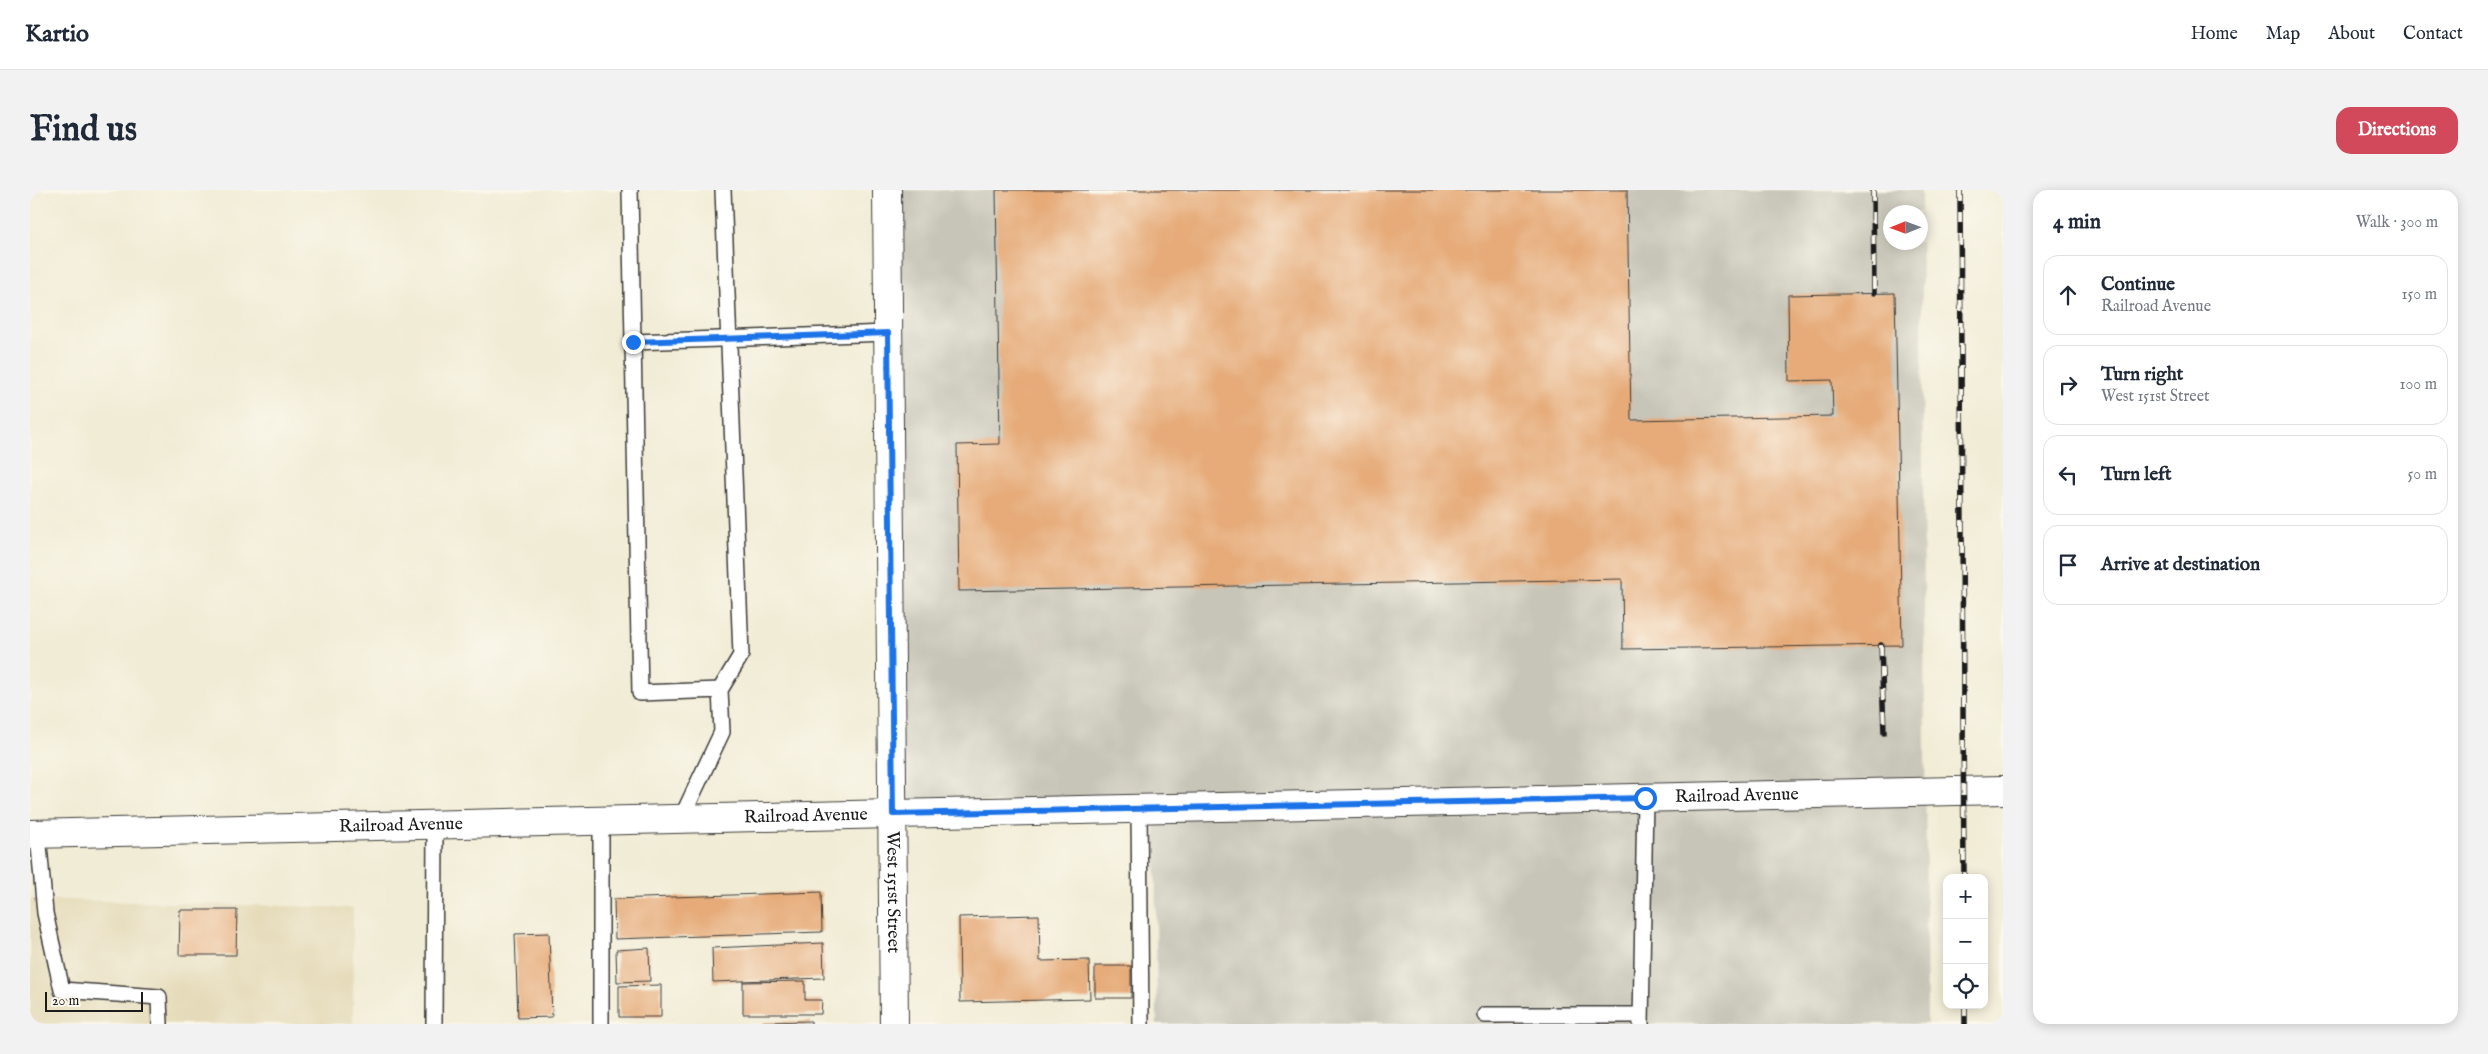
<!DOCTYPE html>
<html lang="en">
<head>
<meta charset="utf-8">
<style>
  body { margin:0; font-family:"IM FELL English",serif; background:#f2f2f3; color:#1f2937 }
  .controls { position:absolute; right:15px; bottom:15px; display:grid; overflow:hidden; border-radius:10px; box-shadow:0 2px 12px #0003 }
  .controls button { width:45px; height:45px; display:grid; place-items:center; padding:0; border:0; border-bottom:1px solid #e0e1e3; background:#fff; color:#1f2937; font:25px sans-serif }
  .compass { position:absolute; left:1853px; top:15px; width:45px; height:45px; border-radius:50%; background:#fff; box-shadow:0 2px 12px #0003; rotate:269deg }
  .scale { position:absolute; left:15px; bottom:12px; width:98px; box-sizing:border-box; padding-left:5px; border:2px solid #1c1c1c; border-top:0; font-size:14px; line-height:18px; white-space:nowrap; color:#1c1c1c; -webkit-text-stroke:4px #fbf7ec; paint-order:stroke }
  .stop { position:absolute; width:15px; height:15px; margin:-11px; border:4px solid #1a73e8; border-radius:50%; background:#fff }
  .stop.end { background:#1a73e8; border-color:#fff; box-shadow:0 1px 5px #0008 }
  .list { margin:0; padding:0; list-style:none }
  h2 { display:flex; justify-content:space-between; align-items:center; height:65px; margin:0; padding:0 20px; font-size:21px }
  h2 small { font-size:16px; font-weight:400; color:#747a83 }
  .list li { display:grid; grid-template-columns:32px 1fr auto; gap:15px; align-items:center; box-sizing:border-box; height:80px; margin:0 10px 10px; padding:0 10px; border:1px solid #e0e1e3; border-radius:15px }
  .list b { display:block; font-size:19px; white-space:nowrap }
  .list p { margin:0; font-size:16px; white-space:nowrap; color:#747a83 }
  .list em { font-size:16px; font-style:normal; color:#747a83 }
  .icon { flex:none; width:28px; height:28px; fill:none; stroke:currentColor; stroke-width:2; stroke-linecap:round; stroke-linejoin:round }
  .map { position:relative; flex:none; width:1973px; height:834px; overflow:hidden; border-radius:15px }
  header { display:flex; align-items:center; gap:30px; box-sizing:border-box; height:70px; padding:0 25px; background:#fff; border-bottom:1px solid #e0e1e3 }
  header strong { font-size:24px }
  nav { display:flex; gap:28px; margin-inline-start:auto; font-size:18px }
  .intro { display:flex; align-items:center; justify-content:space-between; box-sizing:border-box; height:120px; padding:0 30px }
  h1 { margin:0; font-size:35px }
  .button { padding:12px 22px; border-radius:15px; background:#d1495b; color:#fff; font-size:18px; font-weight:700 }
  main { display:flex; gap:30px; padding:0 30px }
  aside { flex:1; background:#fff; border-radius:15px; box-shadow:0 2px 12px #0003 }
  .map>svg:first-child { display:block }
  .built { fill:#e5dbba }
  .industrial { fill:#c7c5b8; fill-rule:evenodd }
  .building { fill:#e6ab79 }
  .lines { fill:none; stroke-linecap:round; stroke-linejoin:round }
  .service-casing { stroke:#3c3b38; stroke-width:18 }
  .minor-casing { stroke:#3c3b38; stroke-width:30 }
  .tertiary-casing { stroke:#3c3b38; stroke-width:30 }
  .service { stroke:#fff; stroke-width:15 }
  .minor { stroke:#fff; stroke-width:28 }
  .tertiary { stroke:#fff; stroke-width:28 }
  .rail-casing { stroke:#1c1c1c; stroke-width:5.5 }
  .rail { stroke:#fbf7ec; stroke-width:4; stroke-dasharray:11; stroke-linecap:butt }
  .route { stroke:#1a73e8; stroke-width:6 }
  .labels { text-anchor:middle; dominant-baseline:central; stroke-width:4.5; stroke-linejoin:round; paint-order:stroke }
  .street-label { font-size:18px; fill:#1c1c1c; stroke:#fbf7ec }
</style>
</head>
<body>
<header>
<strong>Kartio</strong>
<nav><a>Home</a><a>Map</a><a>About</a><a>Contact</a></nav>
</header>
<div class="intro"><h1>Find us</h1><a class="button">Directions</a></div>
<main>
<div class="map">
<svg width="1973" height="834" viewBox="0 0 1973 834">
  <rect width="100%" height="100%" fill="#fbf7ec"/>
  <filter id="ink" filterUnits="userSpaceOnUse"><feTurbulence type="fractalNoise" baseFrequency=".02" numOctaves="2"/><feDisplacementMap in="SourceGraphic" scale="10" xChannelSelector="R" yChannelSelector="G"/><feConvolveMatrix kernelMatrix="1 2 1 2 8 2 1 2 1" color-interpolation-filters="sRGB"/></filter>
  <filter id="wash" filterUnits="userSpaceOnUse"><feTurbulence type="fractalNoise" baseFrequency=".0096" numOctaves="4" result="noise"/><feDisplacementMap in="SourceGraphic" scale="20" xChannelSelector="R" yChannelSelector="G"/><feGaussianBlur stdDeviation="1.12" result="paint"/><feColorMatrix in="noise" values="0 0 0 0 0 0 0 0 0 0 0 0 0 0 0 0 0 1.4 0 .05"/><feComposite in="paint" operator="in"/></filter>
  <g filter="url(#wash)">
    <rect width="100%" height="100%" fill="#f1ecd5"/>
    <path class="built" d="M0 709 323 718V834H0Z"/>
    <path class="industrial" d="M858 0H1891L1897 834H1127L1125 615 863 611ZM1860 22H1890V52H1860Z"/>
    <g id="blocks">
      <path class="building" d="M966 0H1597L1601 230 1803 226 1802 190 1759 191 1758 105 1865 103 1872 455 1593 459 1592 389 929 401 927 255 970 254Z
        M791 702 792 742 585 749 584 709Z
        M150 720H207L206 765H149Z
        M1009 725 1010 771 1059 770 1060 809 930 812 929 727Z
        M519 743 522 827 488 828 485 744Z
        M793 753 794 788 683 792 682 758Z
        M619 758 620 791 587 792 586 760Z
        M1065 776H1101V808H1065Z
        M775 791V810H792L791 824H713V792Z
        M631 795V827H589V796Z
        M781 831V834H734L733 832Z"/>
    </g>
  </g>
  <g filter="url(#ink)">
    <use href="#blocks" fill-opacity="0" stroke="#3c3b38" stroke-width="1"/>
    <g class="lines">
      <g class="service-casing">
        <path id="service" d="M600 0 610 503 690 500
          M603 152 857 143
          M1109 619 1111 834
          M651 629 692 542 690 500 711 465 693 0
          M571 631V834
          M8 644 15 723 32 800 129 807 130 834
          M1455 825H1611
          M404 834 405 635
          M1611 834 1615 608"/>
      </g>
      <g class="minor-casing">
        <g id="minor">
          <path id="s1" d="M863 624 1973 600"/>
        </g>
      </g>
      <g class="tertiary-casing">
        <g id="tertiary">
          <path id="s2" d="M857 0 864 834"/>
          <path id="s3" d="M0 644 863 624"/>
        </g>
      </g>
      <use href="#service" class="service"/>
      <use href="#minor" class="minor"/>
      <use href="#tertiary" class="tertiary"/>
      <g class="rail-casing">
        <path id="rail" d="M1843 0 1844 103
          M1930 0 1934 688
          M1851 455 1854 543
          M1935 815V834"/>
      </g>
      <use href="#rail" class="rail"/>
    </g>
  </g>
  <g class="lines" filter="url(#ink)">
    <path class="route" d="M603 152 858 143 863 624 1615 608"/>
  </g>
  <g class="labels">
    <g class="street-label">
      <text stroke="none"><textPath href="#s1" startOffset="844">Railroad Avenue</textPath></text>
      <text stroke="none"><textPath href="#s3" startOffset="776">Railroad Avenue</textPath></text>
      <text stroke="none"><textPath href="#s3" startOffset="371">Railroad Avenue</textPath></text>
      <text stroke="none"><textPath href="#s2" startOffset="702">West 151st Street</textPath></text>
    </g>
  </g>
</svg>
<div class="controls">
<button>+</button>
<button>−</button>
<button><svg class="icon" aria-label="locate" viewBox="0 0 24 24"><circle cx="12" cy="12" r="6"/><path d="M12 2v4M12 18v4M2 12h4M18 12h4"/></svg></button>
</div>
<svg class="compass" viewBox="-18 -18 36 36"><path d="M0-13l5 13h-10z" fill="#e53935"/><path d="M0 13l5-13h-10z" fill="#747a83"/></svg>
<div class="scale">20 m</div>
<div class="stop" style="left:1615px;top:608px"></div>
<div class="stop end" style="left:603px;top:152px"></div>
</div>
<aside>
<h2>4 min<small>Walk · 300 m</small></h2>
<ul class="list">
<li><svg class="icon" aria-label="ahead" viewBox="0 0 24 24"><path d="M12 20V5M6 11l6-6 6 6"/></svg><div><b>Continue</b><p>Railroad Avenue</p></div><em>150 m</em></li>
<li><svg class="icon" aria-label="right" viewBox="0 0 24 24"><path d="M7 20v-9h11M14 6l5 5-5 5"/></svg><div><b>Turn right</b><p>West 151st Street</p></div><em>100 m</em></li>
<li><svg class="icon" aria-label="left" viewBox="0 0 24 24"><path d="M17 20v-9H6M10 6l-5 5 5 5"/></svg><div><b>Turn left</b></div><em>50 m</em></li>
<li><svg class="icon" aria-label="arrive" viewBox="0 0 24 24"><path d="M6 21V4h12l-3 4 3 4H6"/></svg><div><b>Arrive at destination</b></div></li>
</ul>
</aside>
</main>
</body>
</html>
